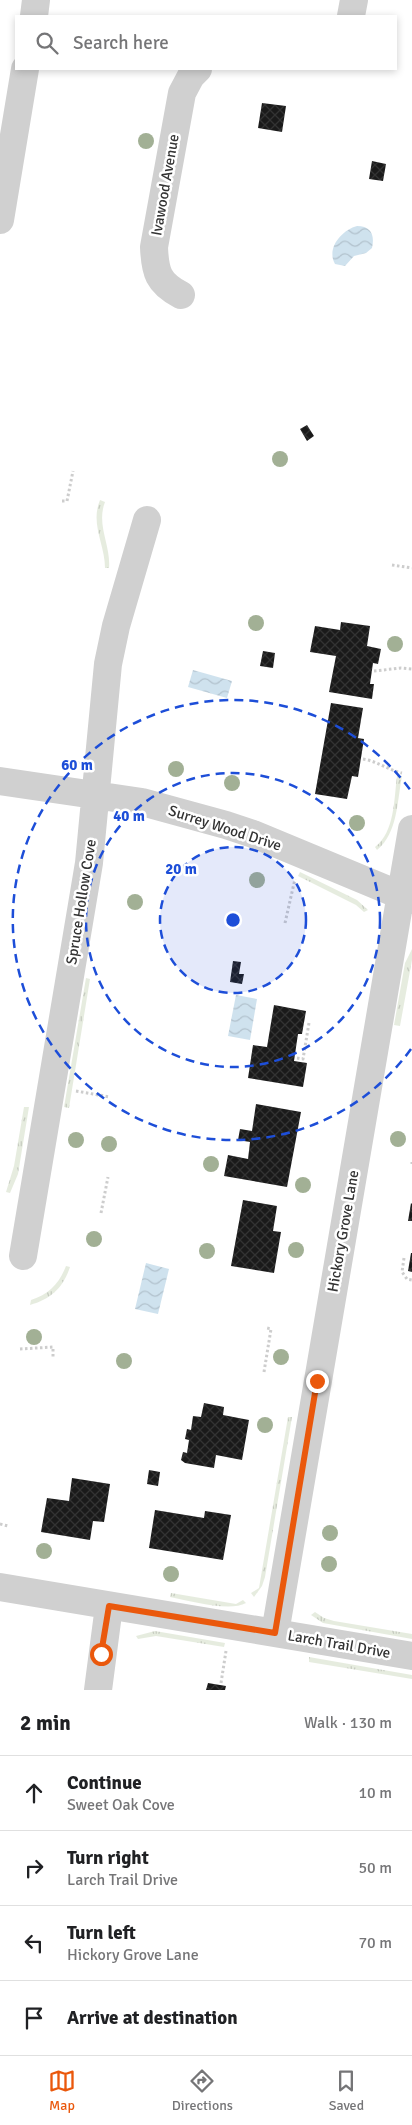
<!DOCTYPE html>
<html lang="en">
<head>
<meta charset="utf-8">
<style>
  body { margin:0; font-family:Signika,sans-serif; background:#f2f2f2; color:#202124 }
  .stop { position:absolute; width:15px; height:15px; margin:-11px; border:4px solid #ea580c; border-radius:50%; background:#fff }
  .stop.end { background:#ea580c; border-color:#fff; box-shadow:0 1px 5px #0008 }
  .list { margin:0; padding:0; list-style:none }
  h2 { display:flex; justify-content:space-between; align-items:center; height:65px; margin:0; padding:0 20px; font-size:21px }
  h2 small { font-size:16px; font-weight:400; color:#757577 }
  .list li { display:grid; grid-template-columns:32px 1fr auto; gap:15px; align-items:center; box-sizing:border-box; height:75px; padding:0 20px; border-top:1px solid #e0e0e0 }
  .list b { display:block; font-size:19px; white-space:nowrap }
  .list p { margin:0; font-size:16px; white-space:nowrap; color:#757577 }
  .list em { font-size:16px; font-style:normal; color:#757577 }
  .icon { flex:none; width:28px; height:28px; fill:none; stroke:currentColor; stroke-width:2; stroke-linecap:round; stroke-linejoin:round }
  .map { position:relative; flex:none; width:412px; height:1690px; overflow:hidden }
  .search { position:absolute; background:#fff; box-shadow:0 2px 8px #0003; left:15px; right:15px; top:15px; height:55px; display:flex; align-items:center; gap:12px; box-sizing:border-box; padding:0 18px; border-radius:0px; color:#757577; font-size:19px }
  .sheet { height:365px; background:#fff }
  nav { display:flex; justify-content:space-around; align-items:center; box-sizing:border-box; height:70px; border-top:1px solid #e0e0e0; background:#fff; font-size:14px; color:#757577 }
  nav a { display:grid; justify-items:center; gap:2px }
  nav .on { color:#ea580c }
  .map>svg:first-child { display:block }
  .grass { fill:url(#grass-tufts) }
  .water { fill:url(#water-waves) }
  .building { fill:url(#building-cross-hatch) }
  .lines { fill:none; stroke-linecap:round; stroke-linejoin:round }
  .path { stroke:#cdcdcd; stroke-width:3; stroke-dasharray:2.5 2.5; stroke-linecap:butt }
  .minor { stroke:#d0d0d0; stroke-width:28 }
  .tree { fill:#a2b095 }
  .route { stroke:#ea580c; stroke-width:6 }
  .ring { fill:none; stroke:#1d4ed8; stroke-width:2.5; stroke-dasharray:9 6 }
  .labels { text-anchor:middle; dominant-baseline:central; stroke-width:5; stroke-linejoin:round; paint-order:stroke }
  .street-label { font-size:15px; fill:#333; stroke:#fff }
  .centre { fill:#1d4ed8; stroke:#fff; stroke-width:2.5 }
  .ring-label { font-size:15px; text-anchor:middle; font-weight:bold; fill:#1d4ed8; stroke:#fff; stroke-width:5; stroke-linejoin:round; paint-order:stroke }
</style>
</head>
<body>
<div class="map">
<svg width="412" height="1690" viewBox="0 0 412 1690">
  <defs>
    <pattern id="grass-tufts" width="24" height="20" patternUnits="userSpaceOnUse" patternTransform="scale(1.25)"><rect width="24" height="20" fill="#e6ecdf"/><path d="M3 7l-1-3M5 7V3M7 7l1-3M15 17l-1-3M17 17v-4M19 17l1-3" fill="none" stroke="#c6cbc0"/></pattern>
    <pattern id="water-waves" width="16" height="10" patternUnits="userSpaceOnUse" patternTransform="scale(1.25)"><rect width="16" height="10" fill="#cfe2ee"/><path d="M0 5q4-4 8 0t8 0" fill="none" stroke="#b2c2cd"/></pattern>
    <pattern id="building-cross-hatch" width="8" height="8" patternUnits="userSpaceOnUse" patternTransform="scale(1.25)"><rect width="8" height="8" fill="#1a1a1a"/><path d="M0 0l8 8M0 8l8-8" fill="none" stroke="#333"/></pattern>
  </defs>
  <rect width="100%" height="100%" fill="#fff"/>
  <path class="grass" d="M100 500 105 502C96 525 111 545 109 568H105C105 544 90 524 100 500Z
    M397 776H402C397 801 398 833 377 850L375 847C395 832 394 798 397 776Z
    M300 872 357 900 368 910 364 912 356 905 298 876Z
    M412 949V960L400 1026 394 1025 405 963Z
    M86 978 90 979 69 1108 64 1107Z
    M24 1107H29L18 1174 10 1193 6 1192 14 1166Z
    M66 1266 70 1267C63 1288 51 1299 30 1305L31 1300C49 1294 59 1284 66 1266Z
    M288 1417H292L265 1577 262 1586 254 1597 251 1593 259 1588Z
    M171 1593 236 1604 243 1600 246 1603C230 1612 190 1601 170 1597Z
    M315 1612 324 1618 334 1621 412 1634V1639L323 1623 311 1615Z
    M155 1631 225 1643 224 1647 156 1636 138 1639 136 1636Z
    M309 1657 412 1675V1679L309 1662Z"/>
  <path class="water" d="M357 226C371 226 375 235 372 248L366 253 354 256 345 266 335 264C326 248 342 230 357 226Z
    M193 670 232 681 227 698 188 687Z
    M236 995 257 999 250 1040 228 1036Z
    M146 1263 169 1269 158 1314 135 1309Z"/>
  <path class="building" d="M262 103 286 106 282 132 258 128Z
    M372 161 386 164 383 181 369 179Z
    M307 425 314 436 307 441 300 429Z
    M341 622 370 626 367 646 381 649 378 664 373 663 370 684H374L372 699 329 692 336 656 310 652 315 626 340 630Z
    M263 651 275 653 273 668 260 666Z
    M331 703 363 708 358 738 364 739 358 777 352 776 347 799 315 794Z
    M233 961 241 962 239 974H244L242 984 230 982Z
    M274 1005 306 1011 302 1034H298L294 1061 307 1063 303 1087 248 1078 253 1045 267 1047Z
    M256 1104 301 1112 287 1187 224 1176 228 1155 248 1159 250 1142 238 1140 240 1129 252 1131Z
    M243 1200 277 1206 273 1231 281 1232 274 1273 231 1266Z
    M411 1203 412 1204V1221H408Z
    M411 1253H412V1272L408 1271Z
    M204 1403 224 1407 223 1415 249 1420 242 1460 216 1455 214 1468 185 1463 181 1460 183 1452 187 1453 189 1440 185 1439 187 1429 191 1430 193 1416 201 1417Z
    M149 1470 160 1472 158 1486 147 1484Z
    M72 1478 110 1484 104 1522 93 1521 90 1540 41 1532 47 1498 69 1501Z
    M155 1510 204 1518 205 1511 231 1515 223 1560 149 1548Z
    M208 1683 226 1686 225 1690H206Z"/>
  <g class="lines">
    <path class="path" d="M62 501H67L73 471
      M392 565 412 568
      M374 671 401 668 412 669
      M363 759C377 761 388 770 402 773
      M285 923 295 879
      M297 1058 303 1059 309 1023
      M76 1091 110 1097
      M412 1164V1162
      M101 1213 108 1177
      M404 1258 402 1272 407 1279 412 1280
      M20 1349 53 1347V1359
      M264 1372 271 1329 267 1328
      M0 1524 8 1526
      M221 1683 226 1651"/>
    <path class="minor" d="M34 16 36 0
      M351 16 354 0
      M0 220 25 69
      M181 295C158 283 155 272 154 247L182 93 191 76 198 69
      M0 781 142 802 226 825 253 834 412 900
      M23 1256 89 863 108 664 116 626 147 520
      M0 1587 412 1656
      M275 1633 412 829
      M98 1690 109 1606"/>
  </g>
  <g class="tree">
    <circle cx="146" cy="141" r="8"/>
    <circle cx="280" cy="459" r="8"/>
    <circle cx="256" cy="623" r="8"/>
    <circle cx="395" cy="644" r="8"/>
    <circle cx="176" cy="769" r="8"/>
    <circle cx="232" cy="783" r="8"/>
    <circle cx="357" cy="823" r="8"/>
    <circle cx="257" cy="880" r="8"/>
    <circle cx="135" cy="902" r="8"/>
    <circle cx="398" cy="1139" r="8"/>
    <circle cx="76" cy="1140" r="8"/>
    <circle cx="109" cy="1144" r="8"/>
    <circle cx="211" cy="1164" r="8"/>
    <circle cx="303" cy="1185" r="8"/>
    <circle cx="94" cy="1239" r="8"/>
    <circle cx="296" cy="1250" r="8"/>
    <circle cx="207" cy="1251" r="8"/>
    <circle cx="34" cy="1337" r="8"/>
    <circle cx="281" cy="1357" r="8"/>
    <circle cx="124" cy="1361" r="8"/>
    <circle cx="265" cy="1425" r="8"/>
    <circle cx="330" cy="1533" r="8"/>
    <circle cx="44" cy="1551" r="8"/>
    <circle cx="329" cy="1564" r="8"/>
    <circle cx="171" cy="1574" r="8"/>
  </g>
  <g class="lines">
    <path class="route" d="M101 1654 109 1606 275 1633 317 1381"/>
  </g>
  <circle cx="233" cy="920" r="73" fill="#1d4ed8" fill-opacity=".12"/>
  <g class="ring">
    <circle cx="233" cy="920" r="73"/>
    <circle cx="233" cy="920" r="147"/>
    <path d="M411 1049A220 220 0 1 1 411 791"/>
  </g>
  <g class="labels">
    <g class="street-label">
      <text transform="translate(165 185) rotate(-80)">Ivawood Avenue</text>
      <text transform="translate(225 828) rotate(18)">Surrey Wood Drive</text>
      <text transform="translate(81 902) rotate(-81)">Spruce Hollow Cove</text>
      <text transform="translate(343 1231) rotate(-80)">Hickory Grove Lane</text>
      <text transform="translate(339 1644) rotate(10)">Larch Trail Drive</text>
    </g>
  </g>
  <circle cx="233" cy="920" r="8" class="centre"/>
  <g class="ring-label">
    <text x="77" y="770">60 m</text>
    <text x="129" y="821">40 m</text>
    <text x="181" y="874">20 m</text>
  </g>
</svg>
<div class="stop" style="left:101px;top:1654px"></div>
<div class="stop end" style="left:317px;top:1381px"></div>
<div class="search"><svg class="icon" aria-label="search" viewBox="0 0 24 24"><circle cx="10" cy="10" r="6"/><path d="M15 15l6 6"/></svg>Search here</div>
</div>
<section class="sheet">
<h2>2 min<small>Walk · 130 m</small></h2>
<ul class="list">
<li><svg class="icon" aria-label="ahead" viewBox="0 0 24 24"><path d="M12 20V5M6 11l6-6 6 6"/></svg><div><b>Continue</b><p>Sweet Oak Cove</p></div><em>10 m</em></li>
<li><svg class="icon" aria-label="right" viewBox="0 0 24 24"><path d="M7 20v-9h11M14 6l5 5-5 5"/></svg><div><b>Turn right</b><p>Larch Trail Drive</p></div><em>50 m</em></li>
<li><svg class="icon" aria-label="left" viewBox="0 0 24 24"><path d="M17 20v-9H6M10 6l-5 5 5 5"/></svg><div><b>Turn left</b><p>Hickory Grove Lane</p></div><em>70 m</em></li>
<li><svg class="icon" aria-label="arrive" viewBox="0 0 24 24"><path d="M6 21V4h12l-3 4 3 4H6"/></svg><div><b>Arrive at destination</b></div></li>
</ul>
</section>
<nav>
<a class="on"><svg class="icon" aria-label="map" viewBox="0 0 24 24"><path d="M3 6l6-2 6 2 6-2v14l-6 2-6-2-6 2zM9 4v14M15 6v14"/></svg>Map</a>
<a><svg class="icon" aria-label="directions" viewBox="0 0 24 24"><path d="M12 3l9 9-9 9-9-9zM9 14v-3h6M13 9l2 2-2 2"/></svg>Directions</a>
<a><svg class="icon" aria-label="saved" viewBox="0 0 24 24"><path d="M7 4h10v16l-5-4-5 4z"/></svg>Saved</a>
</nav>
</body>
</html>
